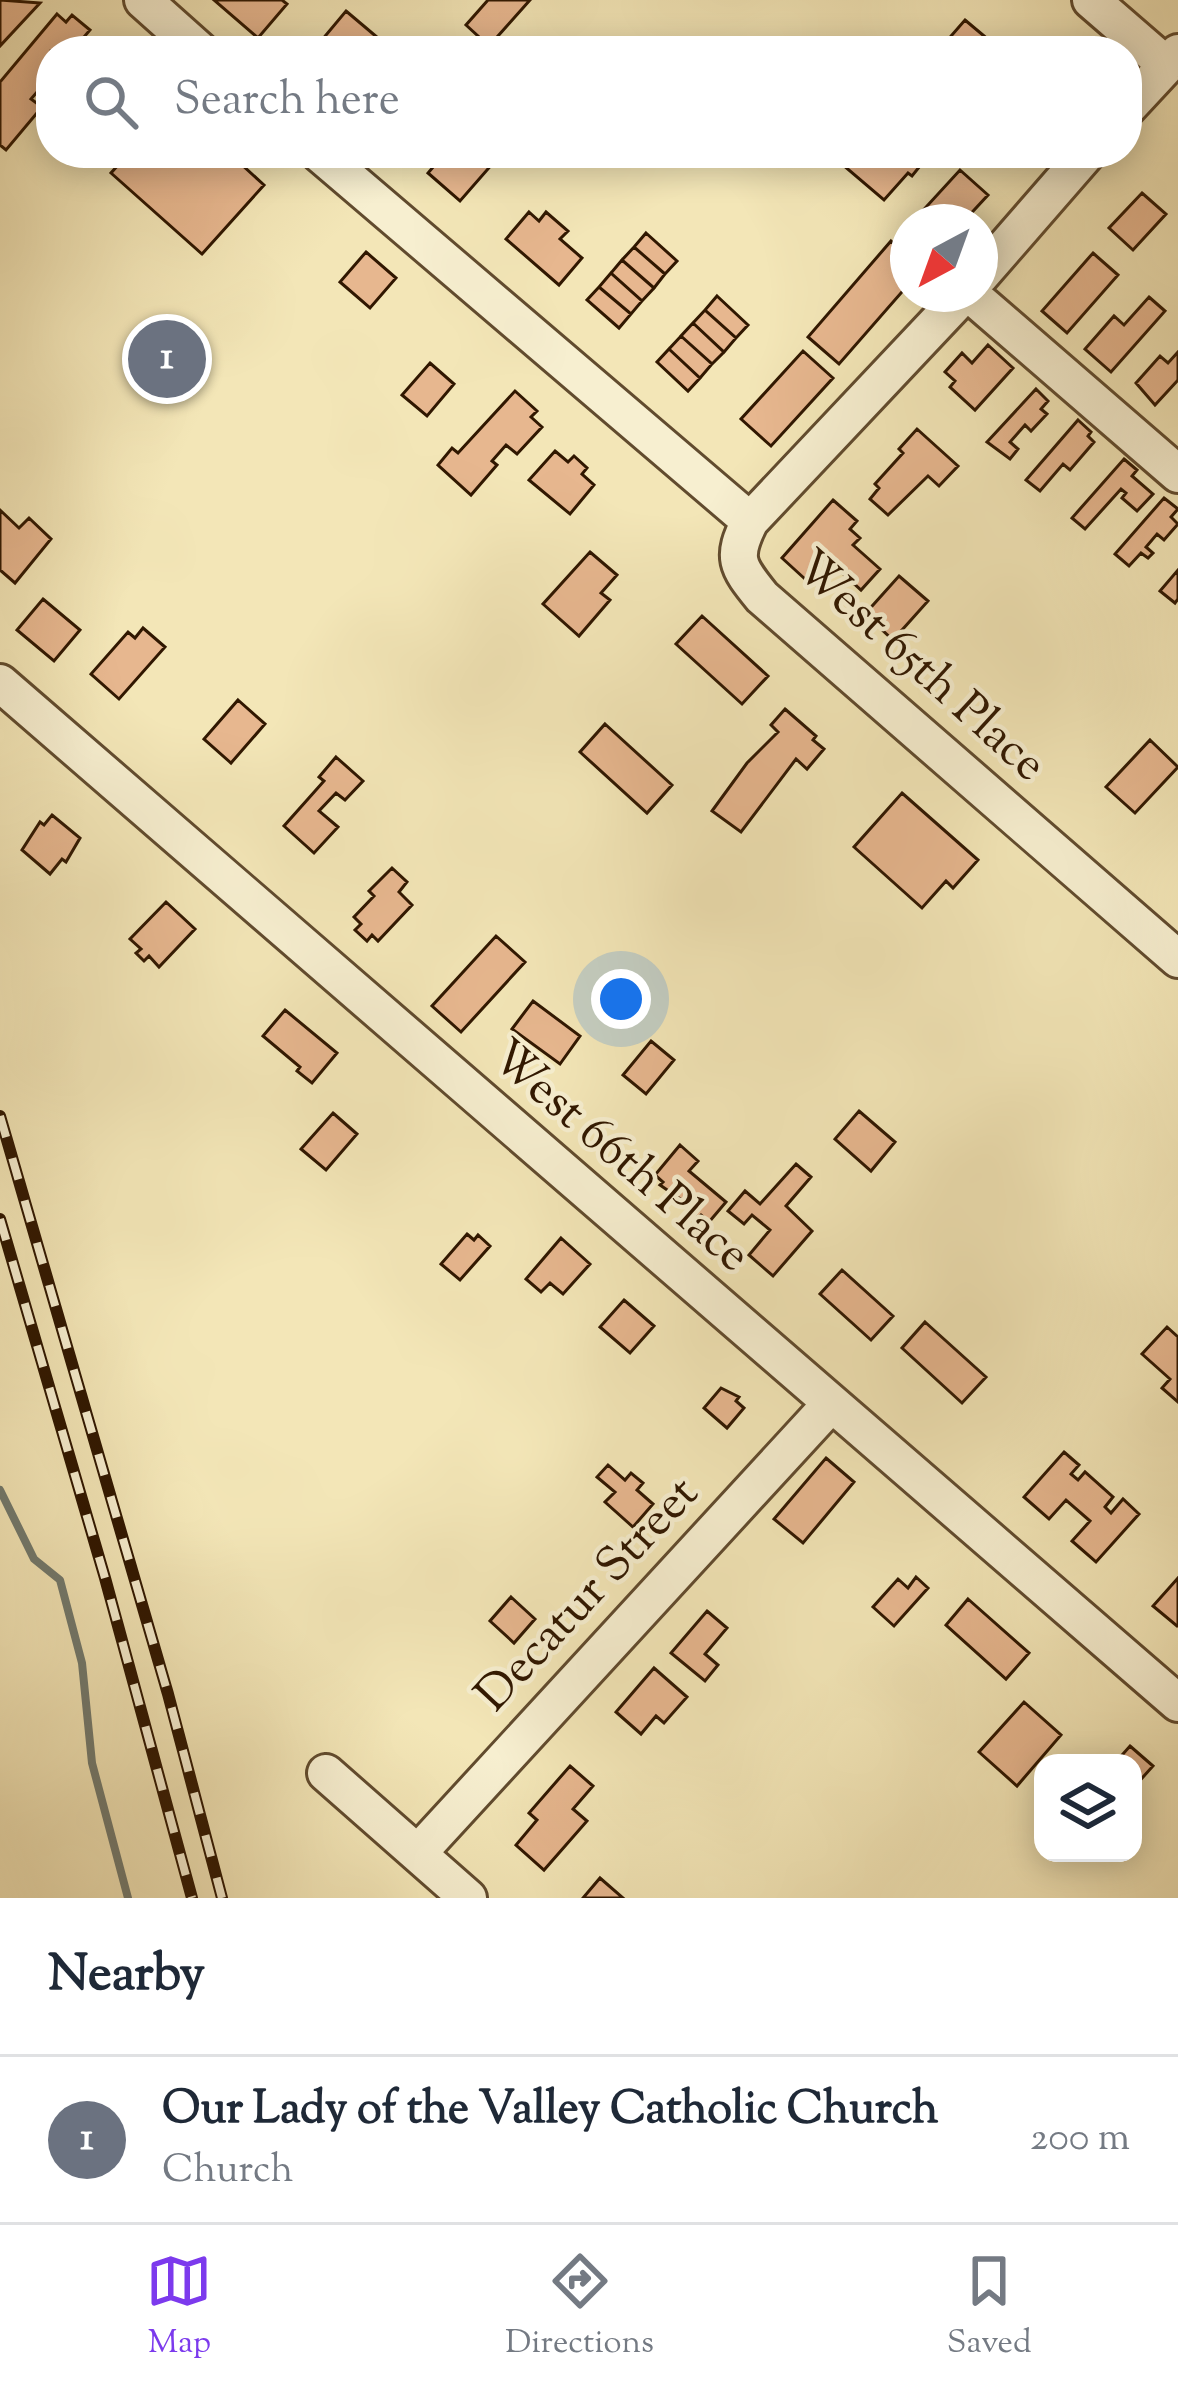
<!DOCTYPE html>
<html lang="en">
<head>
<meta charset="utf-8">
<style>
  body { margin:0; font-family:"Sorts Mill Goudy",serif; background:#f6f6f7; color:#1f2937 }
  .controls { position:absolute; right:36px; bottom:36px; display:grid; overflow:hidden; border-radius:24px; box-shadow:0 6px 30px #0003 }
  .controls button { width:108px; height:108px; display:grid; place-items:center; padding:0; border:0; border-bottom:3px solid #e0e1e3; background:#fff; color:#1f2937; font:60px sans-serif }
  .compass { position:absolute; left:890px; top:204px; width:108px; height:108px; border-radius:50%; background:#fff; box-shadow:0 6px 30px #0003; rotate:221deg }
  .you { position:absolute; left:621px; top:999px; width:42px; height:42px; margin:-30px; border:9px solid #fff; border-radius:50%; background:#1a73e8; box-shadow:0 0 0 18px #1a73e833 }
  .badge { display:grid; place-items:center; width:78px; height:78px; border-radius:50%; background:#7c3aed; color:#fff; font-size:39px; font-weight:700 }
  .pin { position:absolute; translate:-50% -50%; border:6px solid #fff; box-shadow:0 3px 12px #0006 }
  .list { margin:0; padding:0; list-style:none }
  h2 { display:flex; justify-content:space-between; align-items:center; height:156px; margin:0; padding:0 48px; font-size:51px }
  h2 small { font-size:39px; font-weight:400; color:#747a83 }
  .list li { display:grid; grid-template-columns:78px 1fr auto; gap:36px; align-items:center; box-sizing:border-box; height:168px; padding:0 48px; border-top:3px solid #e0e1e3 }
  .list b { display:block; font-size:45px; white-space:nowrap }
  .list p { margin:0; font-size:39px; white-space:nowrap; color:#747a83 }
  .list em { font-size:39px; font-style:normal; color:#747a83 }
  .icon { flex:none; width:66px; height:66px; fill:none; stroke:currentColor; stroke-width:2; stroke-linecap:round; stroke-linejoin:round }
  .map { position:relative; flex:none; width:1178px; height:1898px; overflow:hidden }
  .search { position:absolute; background:#fff; box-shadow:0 6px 30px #0003; left:36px; right:36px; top:36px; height:132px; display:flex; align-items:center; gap:30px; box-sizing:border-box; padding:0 42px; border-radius:48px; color:#747a83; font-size:45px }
  .sheet { height:324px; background:#fff }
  nav { display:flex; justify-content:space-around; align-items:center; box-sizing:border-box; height:168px; border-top:3px solid #e0e1e3; background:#fff; font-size:33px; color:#747a83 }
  nav a { display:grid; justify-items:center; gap:6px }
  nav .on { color:#7c3aed }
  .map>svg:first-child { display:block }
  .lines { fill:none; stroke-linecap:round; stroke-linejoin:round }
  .stream { stroke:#737b6f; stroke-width:8 }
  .building { fill:#e7b78f; stroke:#301700; stroke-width:3 }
  .minor-casing { stroke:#614b2e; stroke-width:42 }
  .minor { stroke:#f7efd0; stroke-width:36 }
  .rail-casing { stroke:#301700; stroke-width:12 }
  .rail { stroke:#f7efd0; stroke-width:8; stroke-dasharray:22; stroke-linecap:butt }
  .labels { text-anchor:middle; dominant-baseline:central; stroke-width:9; stroke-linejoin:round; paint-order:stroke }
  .street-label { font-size:48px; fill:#301700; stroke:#f7efd0 }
</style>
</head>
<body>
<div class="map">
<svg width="1178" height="1898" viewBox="0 0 1178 1898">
  <rect width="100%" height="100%" fill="#f3e6b7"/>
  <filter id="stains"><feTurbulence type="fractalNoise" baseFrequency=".00167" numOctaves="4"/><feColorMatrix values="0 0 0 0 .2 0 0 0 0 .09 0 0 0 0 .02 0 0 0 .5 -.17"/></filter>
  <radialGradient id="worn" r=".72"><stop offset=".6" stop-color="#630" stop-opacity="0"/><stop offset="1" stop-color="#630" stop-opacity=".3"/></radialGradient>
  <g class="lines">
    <path class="stream" d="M0 1490 34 1559 60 1580 82 1663 92 1763 128 1898"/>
  </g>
  <path class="building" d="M0 0 40 3 0 46Z
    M214 0H282L287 4 258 38Z
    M488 0H530L489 46 466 25Z
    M346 11 378 38 367 51H321L316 47Z
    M57 14 66 22 72 15 90 30 72 51H51V76L31 99 42 107 6 150 0 145V82Z
    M965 20 1002 51H938Z
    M129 153H229L264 185 202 254 111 173Z
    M445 153H499L501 154 460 201 428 173Z
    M925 153 928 156 912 176 908 173 884 200 830 154Z
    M960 170 988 195 963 222H921L916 218Z
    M1142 193 1166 214 1133 250 1109 228Z
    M529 212 539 221 546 212 568 231 560 239 582 258 559 285 506 239Z
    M646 233 677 261 665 274 634 247Z
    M891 241 908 256V285L839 364 808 337Z
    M634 247 665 274 654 288 622 260Z
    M366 252 396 278 370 308 340 282Z
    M1093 253 1118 275 1067 333 1042 311Z
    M622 260 654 288 642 301 611 273Z
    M611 273 642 301 631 314 599 287Z
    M599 287 631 314 619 328 587 300Z
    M717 296 748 325 736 338 705 310Z
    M1149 297 1165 311 1111 372 1085 349 1114 316 1124 325Z
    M705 310 736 338 724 352 693 323Z
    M693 323 724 352 712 364 681 336Z
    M681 336 712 364 700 378 669 349Z
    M988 345 1013 368 975 410 950 387 955 381 945 372 962 353 972 363Z
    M669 349 700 378 688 391 657 362Z
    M803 351 833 378 771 446 741 419Z
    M1178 352V380L1155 405 1136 383 1160 356 1168 363Z
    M430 363 454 384 427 416 402 395Z
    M1036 389 1048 401 1041 409 1047 414 1031 431 1025 425 1010 442 1018 449 1010 459 987 442Z
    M515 391 537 411 531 417 542 427 517 454 506 445 492 461 497 465 471 495 438 465 452 448 458 453Z
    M1078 420 1091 432 1088 436 1094 442 1070 470 1063 464 1040 491 1026 480Z
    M917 429 958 466 939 486 928 476 888 515 870 499 879 488 875 484 903 453 899 449Z
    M555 451 568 462 574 456 587 468 582 474 594 485 570 514 529 480Z
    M1124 459 1137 470 1132 476 1153 494 1137 511 1122 498 1126 493 1121 489 1085 529 1072 518Z
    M1164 498 1178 509 1171 517 1178 524 1164 540 1157 534 1146 547 1153 553 1148 558 1141 553 1129 566 1115 554Z
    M833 500 857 521 850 529 860 538 853 545 880 569 861 590 825 557 805 579 782 558Z
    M0 510 19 528 29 518 51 539 15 583 0 570Z
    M590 552 617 575 601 593 610 600 579 636 543 604Z
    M1178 570V599L1175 603 1160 591Z
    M899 576 928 601 893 640 865 614Z
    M43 599 80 630 54 661 17 630Z
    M702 616 768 676 742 704 676 644Z
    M143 628 165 647 119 699 91 674 128 632 135 638Z
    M238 700 265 724 231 763 204 739Z
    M785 709 816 736 813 740 824 749 807 769 796 759 741 832 712 811 747 763 778 732 771 725Z
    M605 724 672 785 647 813 580 752Z
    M1150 740 1178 767 1135 813 1106 787Z
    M336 757 363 781 345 800 336 793 319 811 338 827 314 853 284 826 324 781 319 777Z
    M902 793 978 860 953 888 946 881 922 908 854 847Z
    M52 815 80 838 66 862 62 859 50 874 22 850 40 822 44 825Z
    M392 868 407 882 399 892 412 905 378 941 372 935 367 941 355 930 361 924 354 917 374 896 369 891Z
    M166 902 195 929 159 967 149 956 144 961 136 953 141 949 130 939Z
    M496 936 525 962 461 1032 432 1006Z
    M533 1001 580 1036 560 1064 512 1029Z
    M285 1010 337 1053 312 1083 297 1071 300 1067 263 1036Z
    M651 1041 674 1060 646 1094 623 1075Z
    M859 1111 895 1142 871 1171 835 1139Z
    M333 1113 357 1134 326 1170 301 1149Z
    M680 1145 698 1161 689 1171 726 1202 709 1222 701 1215 698 1218 689 1210 692 1207 660 1185 663 1182 655 1175Z
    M796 1164 811 1177 786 1206 812 1231 773 1276 749 1255 770 1230 752 1215 744 1224 728 1211 745 1191 760 1204Z
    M467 1234 474 1240 478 1235 490 1246 460 1280 441 1264Z
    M561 1238 590 1264 563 1294 550 1283 541 1292 526 1279Z
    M842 1270 893 1316 871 1340 820 1294Z
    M624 1300 654 1326 630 1353 600 1327Z
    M925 1322 986 1377 962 1403 902 1348Z
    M1167 1327 1178 1337V1402L1162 1388 1170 1379 1142 1354Z
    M721 1388 739 1397 736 1401 744 1408 727 1428 704 1408Z
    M1064 1452 1079 1465 1071 1474 1078 1480 1085 1472 1113 1497 1105 1507 1111 1513 1123 1499 1139 1514 1096 1562 1072 1541 1090 1521 1066 1500 1049 1519 1024 1497Z
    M826 1458 854 1482 803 1543 774 1519Z
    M608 1465 625 1480 631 1473 643 1483 637 1490 653 1504 633 1527 605 1502 615 1492 597 1477Z
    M916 1577 928 1588 894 1626 873 1607 898 1579 908 1588Z
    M1178 1578V1625L1177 1626 1153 1606Z
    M511 1597 535 1619 514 1643 490 1621Z
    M968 1599 1029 1653 1006 1679 946 1625Z
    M707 1611 727 1628 705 1654 718 1665 705 1681 671 1653Z
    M654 1668 687 1697 664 1723 656 1716 641 1734 616 1712Z
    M1024 1702 1061 1735 1017 1786 979 1752Z
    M1130 1746 1153 1766 1134 1787 1133 1763H1115Z
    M570 1766 593 1786 573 1809 587 1821 544 1870 516 1845 537 1820 529 1813Z
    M600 1878 623 1898H583Z"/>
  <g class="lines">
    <g class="minor-casing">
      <path id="minor" d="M143 0 200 51
        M1091 0 1165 64
        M1127 108 1178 53
        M319 153 750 521
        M980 276 1087 153
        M964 294 750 521C731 558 737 566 762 597L1178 959
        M970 294 1178 474
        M0 683 1178 1703
        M326 1773 468 1898
        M418 1853 830 1405"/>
    </g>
    <use href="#minor" class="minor"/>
    <g class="rail-casing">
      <path id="rail" d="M0 1116 168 1694 222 1898
        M0 1219 105 1578 192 1898"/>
    </g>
    <use href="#rail" class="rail"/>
  </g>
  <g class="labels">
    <g class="street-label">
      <text transform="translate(919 668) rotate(42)">West 65th Place</text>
      <text transform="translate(619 1158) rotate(41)">West 66th Place</text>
      <text transform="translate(589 1596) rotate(-47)">Decatur Street</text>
    </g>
  </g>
  <rect width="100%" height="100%" filter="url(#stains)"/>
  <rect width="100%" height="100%" fill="url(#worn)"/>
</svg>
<div class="controls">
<button><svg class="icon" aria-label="layers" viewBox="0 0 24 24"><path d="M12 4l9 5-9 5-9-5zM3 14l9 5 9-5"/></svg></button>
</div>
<svg class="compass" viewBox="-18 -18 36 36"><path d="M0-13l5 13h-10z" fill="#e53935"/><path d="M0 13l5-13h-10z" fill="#747a83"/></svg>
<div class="you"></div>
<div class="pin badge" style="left:167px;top:359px;background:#6b7280">1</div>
<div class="search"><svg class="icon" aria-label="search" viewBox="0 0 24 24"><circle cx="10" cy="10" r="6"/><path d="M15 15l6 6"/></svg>Search here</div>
</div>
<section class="sheet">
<h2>Nearby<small></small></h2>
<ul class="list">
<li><span class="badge" style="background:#6b7280">1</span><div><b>Our Lady of the Valley Catholic Church</b><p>Church</p></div><em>200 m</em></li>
</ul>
</section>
<nav>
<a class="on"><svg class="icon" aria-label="map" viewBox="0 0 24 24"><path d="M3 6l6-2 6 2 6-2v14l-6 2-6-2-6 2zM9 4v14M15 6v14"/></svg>Map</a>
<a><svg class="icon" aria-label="directions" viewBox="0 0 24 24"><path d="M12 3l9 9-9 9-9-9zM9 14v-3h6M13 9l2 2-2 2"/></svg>Directions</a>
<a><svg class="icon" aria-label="saved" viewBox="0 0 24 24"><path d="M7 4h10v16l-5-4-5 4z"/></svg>Saved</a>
</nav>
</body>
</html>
